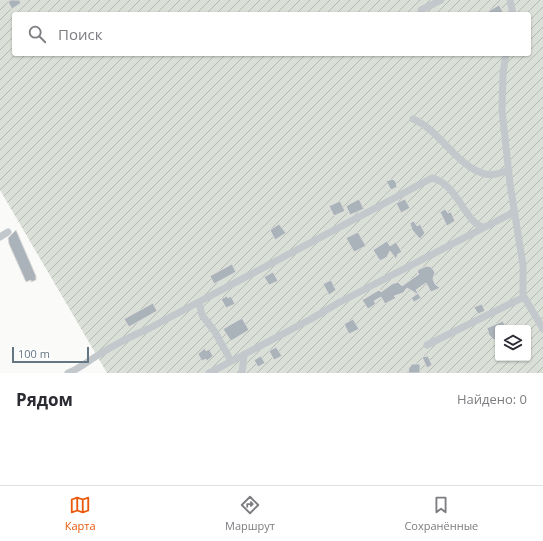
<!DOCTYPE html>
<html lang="ru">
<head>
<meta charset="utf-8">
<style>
  body { margin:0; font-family:"Open Sans",sans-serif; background:#f2f2f3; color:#2b2b33 }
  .controls { position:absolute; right:12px; bottom:12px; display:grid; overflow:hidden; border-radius:4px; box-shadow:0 1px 3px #0004 }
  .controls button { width:36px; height:36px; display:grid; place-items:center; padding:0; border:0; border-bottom:1px solid #e1e1e2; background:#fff; color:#2b2b33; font:20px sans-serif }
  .scale { position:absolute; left:12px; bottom:10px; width:77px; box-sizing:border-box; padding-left:4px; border:2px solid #657683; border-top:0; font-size:11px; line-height:14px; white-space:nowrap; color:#657683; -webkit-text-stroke:3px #fff; paint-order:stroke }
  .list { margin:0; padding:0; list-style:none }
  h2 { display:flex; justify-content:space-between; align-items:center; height:52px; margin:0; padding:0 16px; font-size:17px }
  h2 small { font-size:13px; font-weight:400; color:#7c7c81 }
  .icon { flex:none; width:22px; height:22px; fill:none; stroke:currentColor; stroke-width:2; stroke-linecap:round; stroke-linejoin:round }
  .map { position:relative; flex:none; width:543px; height:373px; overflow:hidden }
  .search { position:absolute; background:#fff; box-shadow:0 1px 3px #0004; left:12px; right:12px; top:12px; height:44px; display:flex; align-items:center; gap:10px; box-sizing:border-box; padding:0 14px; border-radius:4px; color:#7c7c81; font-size:15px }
  .sheet { height:112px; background:#fff }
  nav { display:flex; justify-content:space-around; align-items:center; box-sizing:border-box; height:56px; border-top:1px solid #e1e1e2; background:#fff; font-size:11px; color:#7c7c81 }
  nav a { display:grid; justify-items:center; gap:2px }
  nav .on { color:#ea580c }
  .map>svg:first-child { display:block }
  .garden { fill:url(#garden-furrows); fill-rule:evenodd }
  .building { fill:#aab3b9; stroke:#dcdcda }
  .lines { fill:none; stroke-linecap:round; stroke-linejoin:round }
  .minor { stroke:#c3c8cc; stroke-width:7 }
</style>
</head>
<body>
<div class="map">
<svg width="543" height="373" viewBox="0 0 543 373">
  <defs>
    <pattern id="garden-furrows" width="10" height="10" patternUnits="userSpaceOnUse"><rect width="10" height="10" fill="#dadfd7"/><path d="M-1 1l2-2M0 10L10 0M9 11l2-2" fill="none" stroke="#b4b9b4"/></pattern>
  </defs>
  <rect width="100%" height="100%" fill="#fafaf8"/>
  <path class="garden" d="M0 0H543V373H107L0 190ZM14 14H529V54H14ZM498 328H528V358H498Z"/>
  <path class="building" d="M11 0H19L21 3 12 9 8 2Z
    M499 5 503 12 500 14H484Z
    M393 179 396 182 397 187 391 190 386 181Z
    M359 199 364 209 350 215 346 206Z
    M405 199 410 208 401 213 396 203Z
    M340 201 345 211 334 216 329 206Z
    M445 209 448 213 451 212 455 221 447 226 440 212Z
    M414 221 417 226 420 224 425 233 420 239 412 230 410 223Z
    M279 224 286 233 275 240 270 230Z
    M16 230 36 276V280L31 282V280L26 282 9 244 8 238Z
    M358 232 366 246 354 252 346 238Z
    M387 241 390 246 396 242 402 252 398 254 396 259 390 251 387 257 380 261 373 250Z
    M232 264 236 272 214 284 210 276Z
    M427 266 431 267 435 272 433 279 435 284 440 288 431 292 426 283 416 290 421 298 414 302 411 298 417 294 407 288 403 293 394 296 396 298 385 304 381 297 374 301 376 304 368 309 362 300 379 290 381 292 392 284 398 282 402 286 419 274 417 272 419 269Z
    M273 272 278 281 269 285 264 277Z
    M331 280 336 290 329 295 323 284Z
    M227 296 228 298 231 296 235 304 226 308 221 299Z
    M153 303 157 311 129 327 124 319Z
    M482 304 485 311 478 314 474 307Z
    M242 318 249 330 231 341 223 329Z
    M353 319 359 329 349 334 344 324Z
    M503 321 506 328H498V338L494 340 489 335 487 328Z
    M276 347 282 356 274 360 269 351Z
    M205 348 206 351 209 349 213 356 207 361 206 359 202 361 198 354Z
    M261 356 265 363 258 367 254 360Z
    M428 356 432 365 427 368 422 357Z
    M412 364H420V373H408L409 368Z"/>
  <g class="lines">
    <path class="minor" d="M510 0 513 14
      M421 10 441 0
      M506 54 503 73 502 110 510 184 523 265V295L543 329
      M413 119C440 130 457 167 485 174 493 176 501 173 509 170
      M0 237 8 232
      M199 302 202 315 215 332 231 361
      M427 345 524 297
      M68 373C81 368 89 360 100 354 116 344 131 336 148 329L432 178C457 183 466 225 484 227
      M209 373 311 319 340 302 514 212
      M242 373 244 355"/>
  </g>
</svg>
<div class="controls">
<button><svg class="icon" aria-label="layers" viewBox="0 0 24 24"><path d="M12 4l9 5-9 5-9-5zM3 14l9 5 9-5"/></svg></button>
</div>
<div class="scale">100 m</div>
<div class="search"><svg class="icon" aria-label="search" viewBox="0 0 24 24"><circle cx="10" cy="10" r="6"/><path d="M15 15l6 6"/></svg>Поиск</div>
</div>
<section class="sheet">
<h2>Рядом<small>Найдено: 0</small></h2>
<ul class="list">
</ul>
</section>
<nav>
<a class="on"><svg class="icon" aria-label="map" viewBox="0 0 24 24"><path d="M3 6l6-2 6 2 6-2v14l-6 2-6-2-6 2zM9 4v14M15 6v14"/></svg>Карта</a>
<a><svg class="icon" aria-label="directions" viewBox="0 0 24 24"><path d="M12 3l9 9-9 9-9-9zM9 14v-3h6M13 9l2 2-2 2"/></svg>Маршрут</a>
<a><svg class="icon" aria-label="saved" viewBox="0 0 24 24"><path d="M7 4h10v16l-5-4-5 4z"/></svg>Сохранённые</a>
</nav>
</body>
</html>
